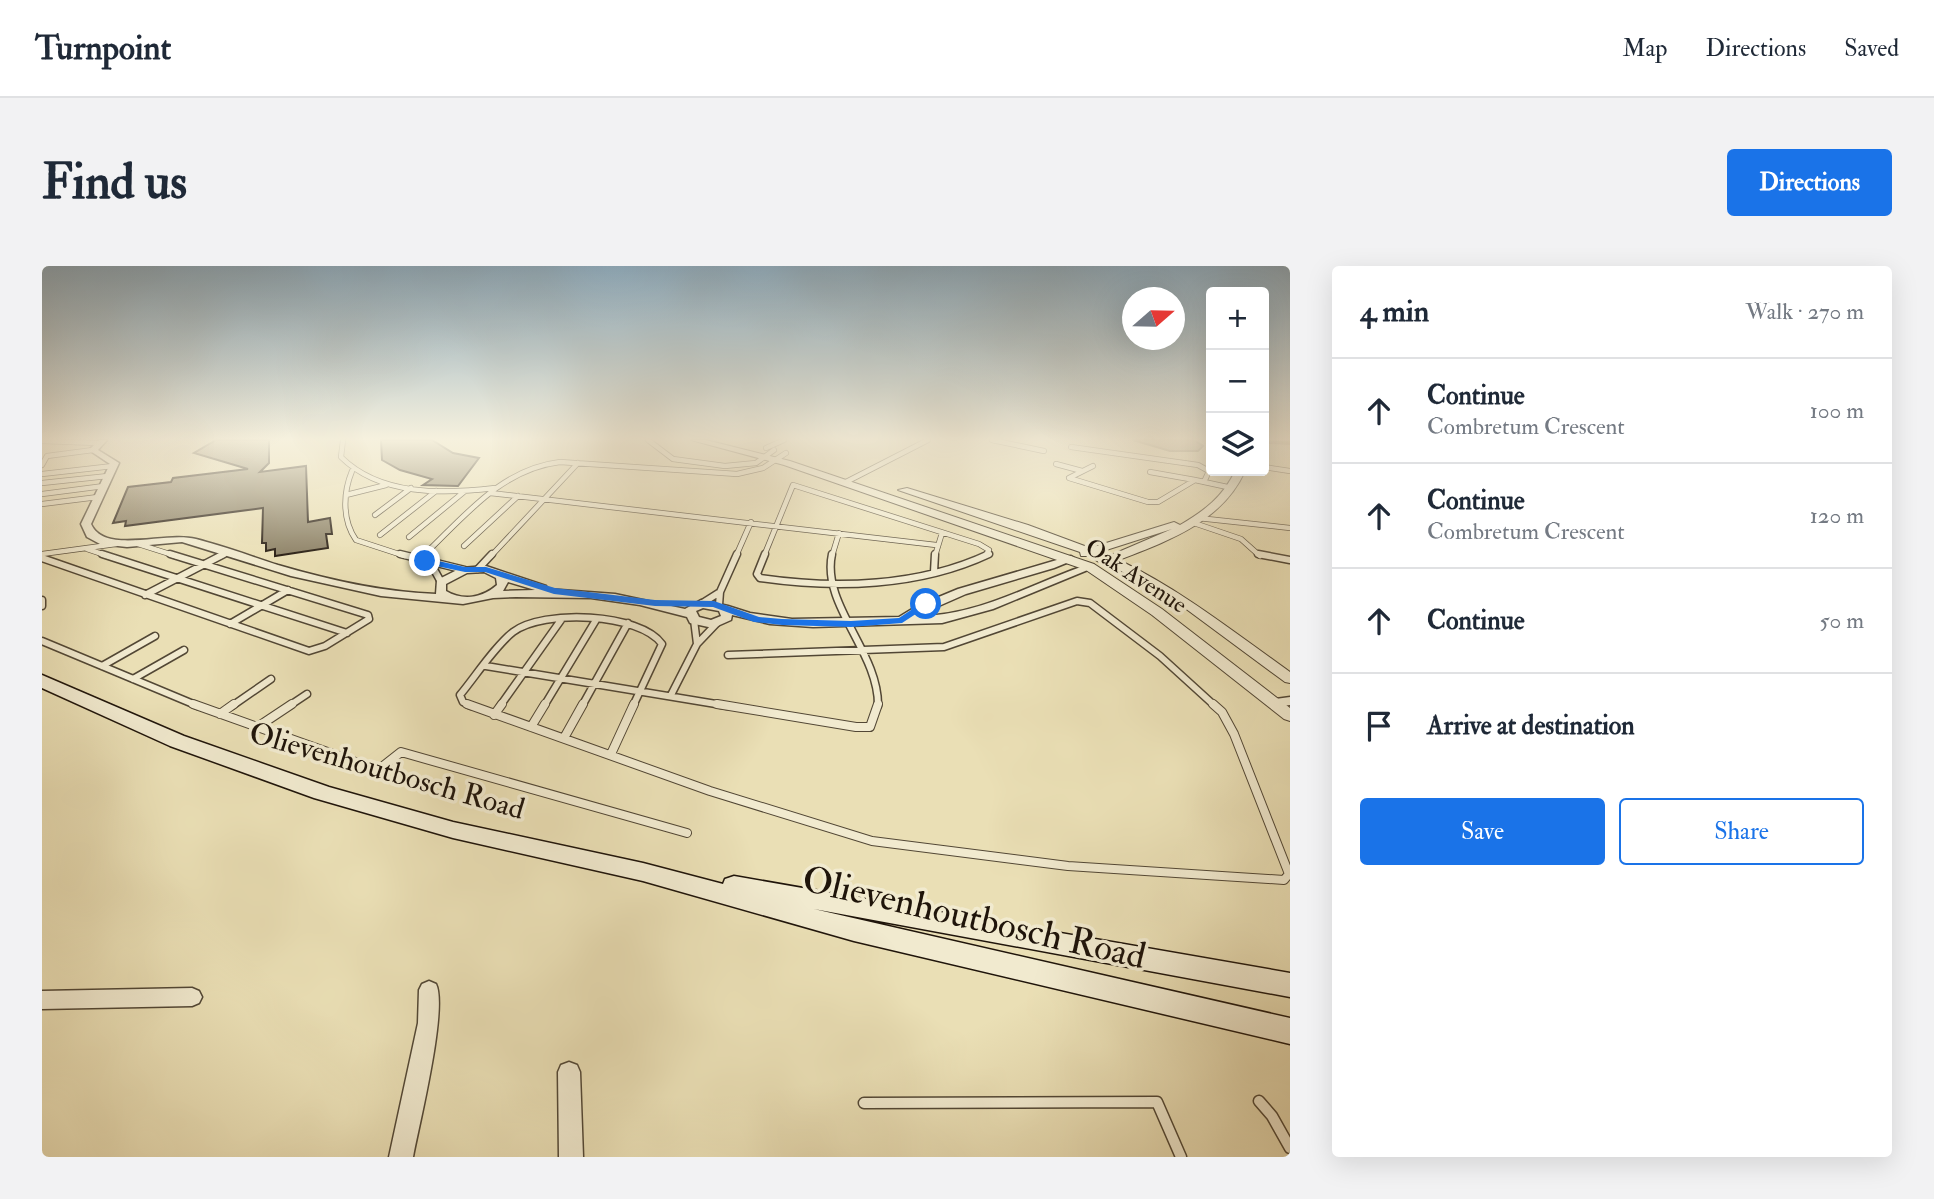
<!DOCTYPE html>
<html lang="en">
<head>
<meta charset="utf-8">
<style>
  body { margin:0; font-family:"IM FELL Double Pica",serif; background:#f2f2f3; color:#1f2937 }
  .controls { position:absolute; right:21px; top:21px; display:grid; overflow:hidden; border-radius:7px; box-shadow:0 7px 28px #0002 }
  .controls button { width:63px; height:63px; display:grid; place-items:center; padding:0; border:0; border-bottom:2px solid #e0e1e3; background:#fff; color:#1f2937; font:35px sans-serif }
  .compass { position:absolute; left:1080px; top:21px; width:63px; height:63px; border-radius:50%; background:#fff; box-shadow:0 7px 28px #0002; rotate:70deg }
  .stop { position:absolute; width:21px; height:21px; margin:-16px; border:5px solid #1a73e8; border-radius:50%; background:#fff }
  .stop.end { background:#1a73e8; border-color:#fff; box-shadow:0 2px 7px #0008 }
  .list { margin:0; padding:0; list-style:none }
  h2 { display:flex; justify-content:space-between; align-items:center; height:91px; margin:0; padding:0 28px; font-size:30px }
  h2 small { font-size:23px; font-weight:400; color:#747a83 }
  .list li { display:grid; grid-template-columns:46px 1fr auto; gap:21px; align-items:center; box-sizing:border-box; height:105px; padding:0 28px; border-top:2px solid #e0e1e3 }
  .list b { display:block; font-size:26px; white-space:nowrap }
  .list p { margin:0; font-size:23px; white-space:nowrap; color:#747a83 }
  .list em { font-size:23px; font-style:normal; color:#747a83 }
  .actions { display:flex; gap:14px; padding:21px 28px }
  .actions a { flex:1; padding:16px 0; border:2px solid #1a73e8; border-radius:7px; text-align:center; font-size:24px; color:#1a73e8 }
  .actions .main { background:#1a73e8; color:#fff }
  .icon { flex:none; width:38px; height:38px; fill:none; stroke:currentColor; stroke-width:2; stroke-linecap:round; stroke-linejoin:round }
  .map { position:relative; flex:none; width:1248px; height:891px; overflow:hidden; border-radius:7px }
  header { display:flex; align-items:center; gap:42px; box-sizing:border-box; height:98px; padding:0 35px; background:#fff; border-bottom:2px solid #e0e1e3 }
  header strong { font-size:33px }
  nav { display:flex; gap:38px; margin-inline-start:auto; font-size:24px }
  .intro { display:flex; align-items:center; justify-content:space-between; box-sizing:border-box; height:168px; padding:0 42px }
  h1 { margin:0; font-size:49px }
  .button { padding:18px 32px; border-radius:7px; background:#1a73e8; color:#fff; font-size:24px; font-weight:700 }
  main { display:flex; gap:42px; padding:0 42px }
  aside { flex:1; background:#fff; border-radius:7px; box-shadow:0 7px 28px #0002 }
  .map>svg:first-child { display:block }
  .water { fill:#a59a7b; stroke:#6f644e; stroke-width:2 }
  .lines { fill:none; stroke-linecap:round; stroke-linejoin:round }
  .stream { stroke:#6f644e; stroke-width:3.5 }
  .building { fill:#897e63; stroke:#1f140a; stroke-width:2 }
  .service-far3-casing { stroke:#524735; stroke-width:6 }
  .service-far2-casing { stroke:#524735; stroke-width:9 }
  .service-far1-casing { stroke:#524735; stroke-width:10 }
  .service-casing { stroke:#524735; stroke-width:13 }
  .minor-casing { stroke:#524735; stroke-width:3 }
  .tertiary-casing { stroke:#524735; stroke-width:2 }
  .secondary-casing { stroke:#1f140a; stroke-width:3 }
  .service-far3 { stroke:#f1eacf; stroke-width:4.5 }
  .service-far2 { stroke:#f1eacf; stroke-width:6 }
  .service-far1 { stroke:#f1eacf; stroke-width:8 }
  .service { stroke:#f1eacf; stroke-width:10 }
  .minor { fill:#f1eacf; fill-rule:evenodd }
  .tertiary { fill:#f1eacf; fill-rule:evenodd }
  .secondary { fill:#f1eacf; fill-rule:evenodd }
  .route { fill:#1a73e8 }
  .labels { text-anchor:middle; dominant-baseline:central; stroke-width:7; stroke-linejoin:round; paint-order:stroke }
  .far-street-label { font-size:24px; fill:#1f140a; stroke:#f1eacf }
  .street-label { font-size:30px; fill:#1f140a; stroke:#f1eacf }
  .near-street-label { font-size:37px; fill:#1f140a; stroke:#f1eacf }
</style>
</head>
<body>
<header>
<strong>Turnpoint</strong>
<nav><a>Map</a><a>Directions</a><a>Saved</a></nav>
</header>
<div class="intro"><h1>Find us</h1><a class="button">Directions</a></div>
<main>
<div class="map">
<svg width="1248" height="891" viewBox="0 0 1248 891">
  <rect width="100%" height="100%" fill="#eadfb5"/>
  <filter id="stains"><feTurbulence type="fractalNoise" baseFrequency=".00286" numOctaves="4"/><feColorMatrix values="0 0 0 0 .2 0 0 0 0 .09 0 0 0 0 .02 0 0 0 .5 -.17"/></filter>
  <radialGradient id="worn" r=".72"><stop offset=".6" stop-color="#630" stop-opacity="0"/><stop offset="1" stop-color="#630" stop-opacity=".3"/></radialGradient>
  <path class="water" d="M1091 174H1152L1161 180 1156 185H1128Z"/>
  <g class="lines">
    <path class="stream" d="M1222 176 1248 177"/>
  </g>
  <path class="building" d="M174 174H227V197L218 206 264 200 266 256 288 252 290 268H284L286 282 233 290V283L224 285V277H220L221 242 83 260 84 255 71 257 86 221 129 216 131 212 206 203 152 187Z
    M339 174H390L411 187 437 192 416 220 381 219 390 213 358 204 340 194Z"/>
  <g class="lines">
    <g class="service-far3-casing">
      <path id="service-far3" d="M301 174 299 191C338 230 401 228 453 222
        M606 174 631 193 683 200 714 197 732 184
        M950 174 1002 185
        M0 175 55 177
        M1029 181 1156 199 1167 205 1162 216
        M724 182 742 174
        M1014 198 1040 205
        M0 199 5 190 51 184
        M1051 200 1027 212 1106 236H1116L1153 214 1190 222
        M1222 201 1248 205
        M310 205C301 227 300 254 314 274L363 290
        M1108 206 1153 214
        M0 208 71 200
        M804 216 886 174
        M0 217 66 210
        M448 227 894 279
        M0 228 62 220
        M304 229 344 219
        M0 238 56 231
        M333 249 369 222
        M1156 252 1248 262
        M1149 256 1199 273 1218 290
        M338 269 394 225
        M367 271 423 225
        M93 277 134 290
        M422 280 476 230
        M45 283 66 290
        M0 288 74 278
        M179 290 186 286
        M381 290C422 251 459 203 518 196L695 208 721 202 744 187
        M449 290 536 197
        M694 290 709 256
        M722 290 751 219 937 278 947 284 943 290
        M790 290 797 267
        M893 290 900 267"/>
    </g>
    <g class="service-far2-casing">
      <path id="service-far2" d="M60 288 305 367
        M358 288 423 304
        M723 288 715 308 718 312C793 323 877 321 947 288
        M790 288C779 339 837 386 836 440
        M1216 288 1248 294
        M0 292 267 385 283 380 327 353 326 349 128 288
        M378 293 383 288
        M389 298 399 316
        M436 303 450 288
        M892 306 893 288
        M103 329 182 288
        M0 334V340
        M659 338 678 326
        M677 339 678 326 695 288
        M652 354 655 378
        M188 358 246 324
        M0 375 156 440
        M686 389 902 381 1035 335 1048 337 1118 390 1173 440
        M60 400 113 370
        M444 400 686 440
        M91 413 142 384
        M629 429 655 378 675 357
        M190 440 229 413
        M247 440 265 428
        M429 440 421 436 418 429C433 411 453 380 471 366 501 343 598 347 620 378L591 440
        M458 440 519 354
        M502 440 554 354
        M540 440 586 357"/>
    </g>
    <g class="service-far1-casing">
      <path id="service-far1" d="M151 438 336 504 359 486 645 567
        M425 438 668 525 830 575 1026 600 1242 614 1247 608 1192 468 1180 446 1171 438
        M675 438 814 461H828L836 438
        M178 448 192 438
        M452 449 460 438
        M489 461 503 438
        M214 462 250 438
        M522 472 541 438
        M569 488 592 438"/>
    </g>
    <g class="service-casing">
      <path id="service" d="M1217 835 1230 850 1248 882
        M822 837 1115 836 1139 891"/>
    </g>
    <g class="minor-casing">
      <path id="minor" d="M57 174H65L56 184 77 197 49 258C63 289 123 265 154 273 182 280 208 290 236 299 287 314 340 326 394 328L395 314 419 302 444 300 504 320 505 323 573 328 643 343 659 334 686 340 708 347 750 353 857 351 875 340 916 323 1025 291 1029 290 1034 293 1012 302 924 328 874 350C934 351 989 318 1044 299H1052L1053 301 951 343 900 357 771 361 728 358 690 349 689 354 671 362 648 357 645 351 598 339 549 332 474 331 451 332 421 338 339 330 249 310 140 276 85 281 58 278 45 271 39 258 68 198 47 184ZM442 306 454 312 455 319C440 332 421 335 404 325V318L425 307ZM466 316 493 324 461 325ZM661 342 677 345 679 350 669 354 657 351 654 345Z
        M1248 431V439L1231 441 1224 437 1226 434Z
        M387 715 394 718C406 742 377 859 371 891H347L376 757 377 724 380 718Z
        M150 722 157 725 160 731 157 737 150 740 0 743V725Z
        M527 796 535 799 538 806 541 891H517L516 806 519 799Z"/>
    </g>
    <g class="tertiary-casing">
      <path id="tertiary" d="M649 174H664L748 195 1052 298 1120 343 1248 442V455L1242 453 1110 349 1044 304 742 199Z
        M1193 205H1203C1180 256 1126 275 1077 294 1139 324 1192 366 1248 406V417L1243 416 1132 334 1066 298H1060L1047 290H1039L1038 286 856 224 865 222 986 259 1048 282 1132 256 1138 259C1162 245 1181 231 1193 205ZM1130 263 1067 290 1058 286Z"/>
    </g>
    <g class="secondary-casing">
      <path id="secondary" d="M0 409 142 470 287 521 411 556 601 597 681 618 683 613 692 610 1248 707V731L772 643 1248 752V778L812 675 601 615 411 572 272 532 128 480 0 422Z"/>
    </g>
    <use href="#service-far3" class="service-far3"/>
    <use href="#service-far2" class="service-far2"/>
    <use href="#service-far1" class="service-far1"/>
    <use href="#service" class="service"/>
    <use href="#minor" class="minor"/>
    <use href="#tertiary" class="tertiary"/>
    <use href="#secondary" class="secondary"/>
  </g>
  <linearGradient id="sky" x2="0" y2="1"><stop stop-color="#8daabc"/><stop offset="0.58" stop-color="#f6f1de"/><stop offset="1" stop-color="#f6f1de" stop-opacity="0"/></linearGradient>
  <rect width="1248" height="298" fill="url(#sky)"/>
  <path class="route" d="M383 292 423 301H444L513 322 613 334 672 335 717 351 740 353 809 355 857 352 881 336 889 338 860 357 809 361 740 359 712 356 671 341 613 340 512 328 443 306H423L380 297Z"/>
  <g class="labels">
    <g class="far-street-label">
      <text transform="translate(1094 310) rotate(33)">Oak Avenue</text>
    </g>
    <g class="street-label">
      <text transform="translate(345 505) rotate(16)">Olievenhoutbosch Road</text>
    </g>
    <g class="near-street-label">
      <text transform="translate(932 652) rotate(13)">Olievenhoutbosch Road</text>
    </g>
  </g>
  <rect width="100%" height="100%" filter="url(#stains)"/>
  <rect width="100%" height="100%" fill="url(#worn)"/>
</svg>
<div class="controls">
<button>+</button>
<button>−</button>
<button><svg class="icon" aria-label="layers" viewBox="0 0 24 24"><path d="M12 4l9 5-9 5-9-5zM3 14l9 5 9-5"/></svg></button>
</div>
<svg class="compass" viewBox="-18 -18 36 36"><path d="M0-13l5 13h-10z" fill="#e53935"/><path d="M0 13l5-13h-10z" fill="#747a83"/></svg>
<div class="stop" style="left:884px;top:338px"></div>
<div class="stop end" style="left:383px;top:295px"></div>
</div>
<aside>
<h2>4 min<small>Walk · 270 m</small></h2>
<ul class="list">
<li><svg class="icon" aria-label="ahead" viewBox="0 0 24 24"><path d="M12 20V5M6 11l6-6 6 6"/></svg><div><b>Continue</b><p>Combretum Crescent</p></div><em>100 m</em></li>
<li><svg class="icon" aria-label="ahead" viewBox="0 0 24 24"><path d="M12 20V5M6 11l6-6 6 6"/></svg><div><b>Continue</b><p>Combretum Crescent</p></div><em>120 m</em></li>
<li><svg class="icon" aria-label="ahead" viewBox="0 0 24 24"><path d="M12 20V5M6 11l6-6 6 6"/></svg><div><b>Continue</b></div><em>50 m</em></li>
<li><svg class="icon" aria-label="arrive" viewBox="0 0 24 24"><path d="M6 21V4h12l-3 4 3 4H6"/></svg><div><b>Arrive at destination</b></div></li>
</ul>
<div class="actions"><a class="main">Save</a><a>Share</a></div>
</aside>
</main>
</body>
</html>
